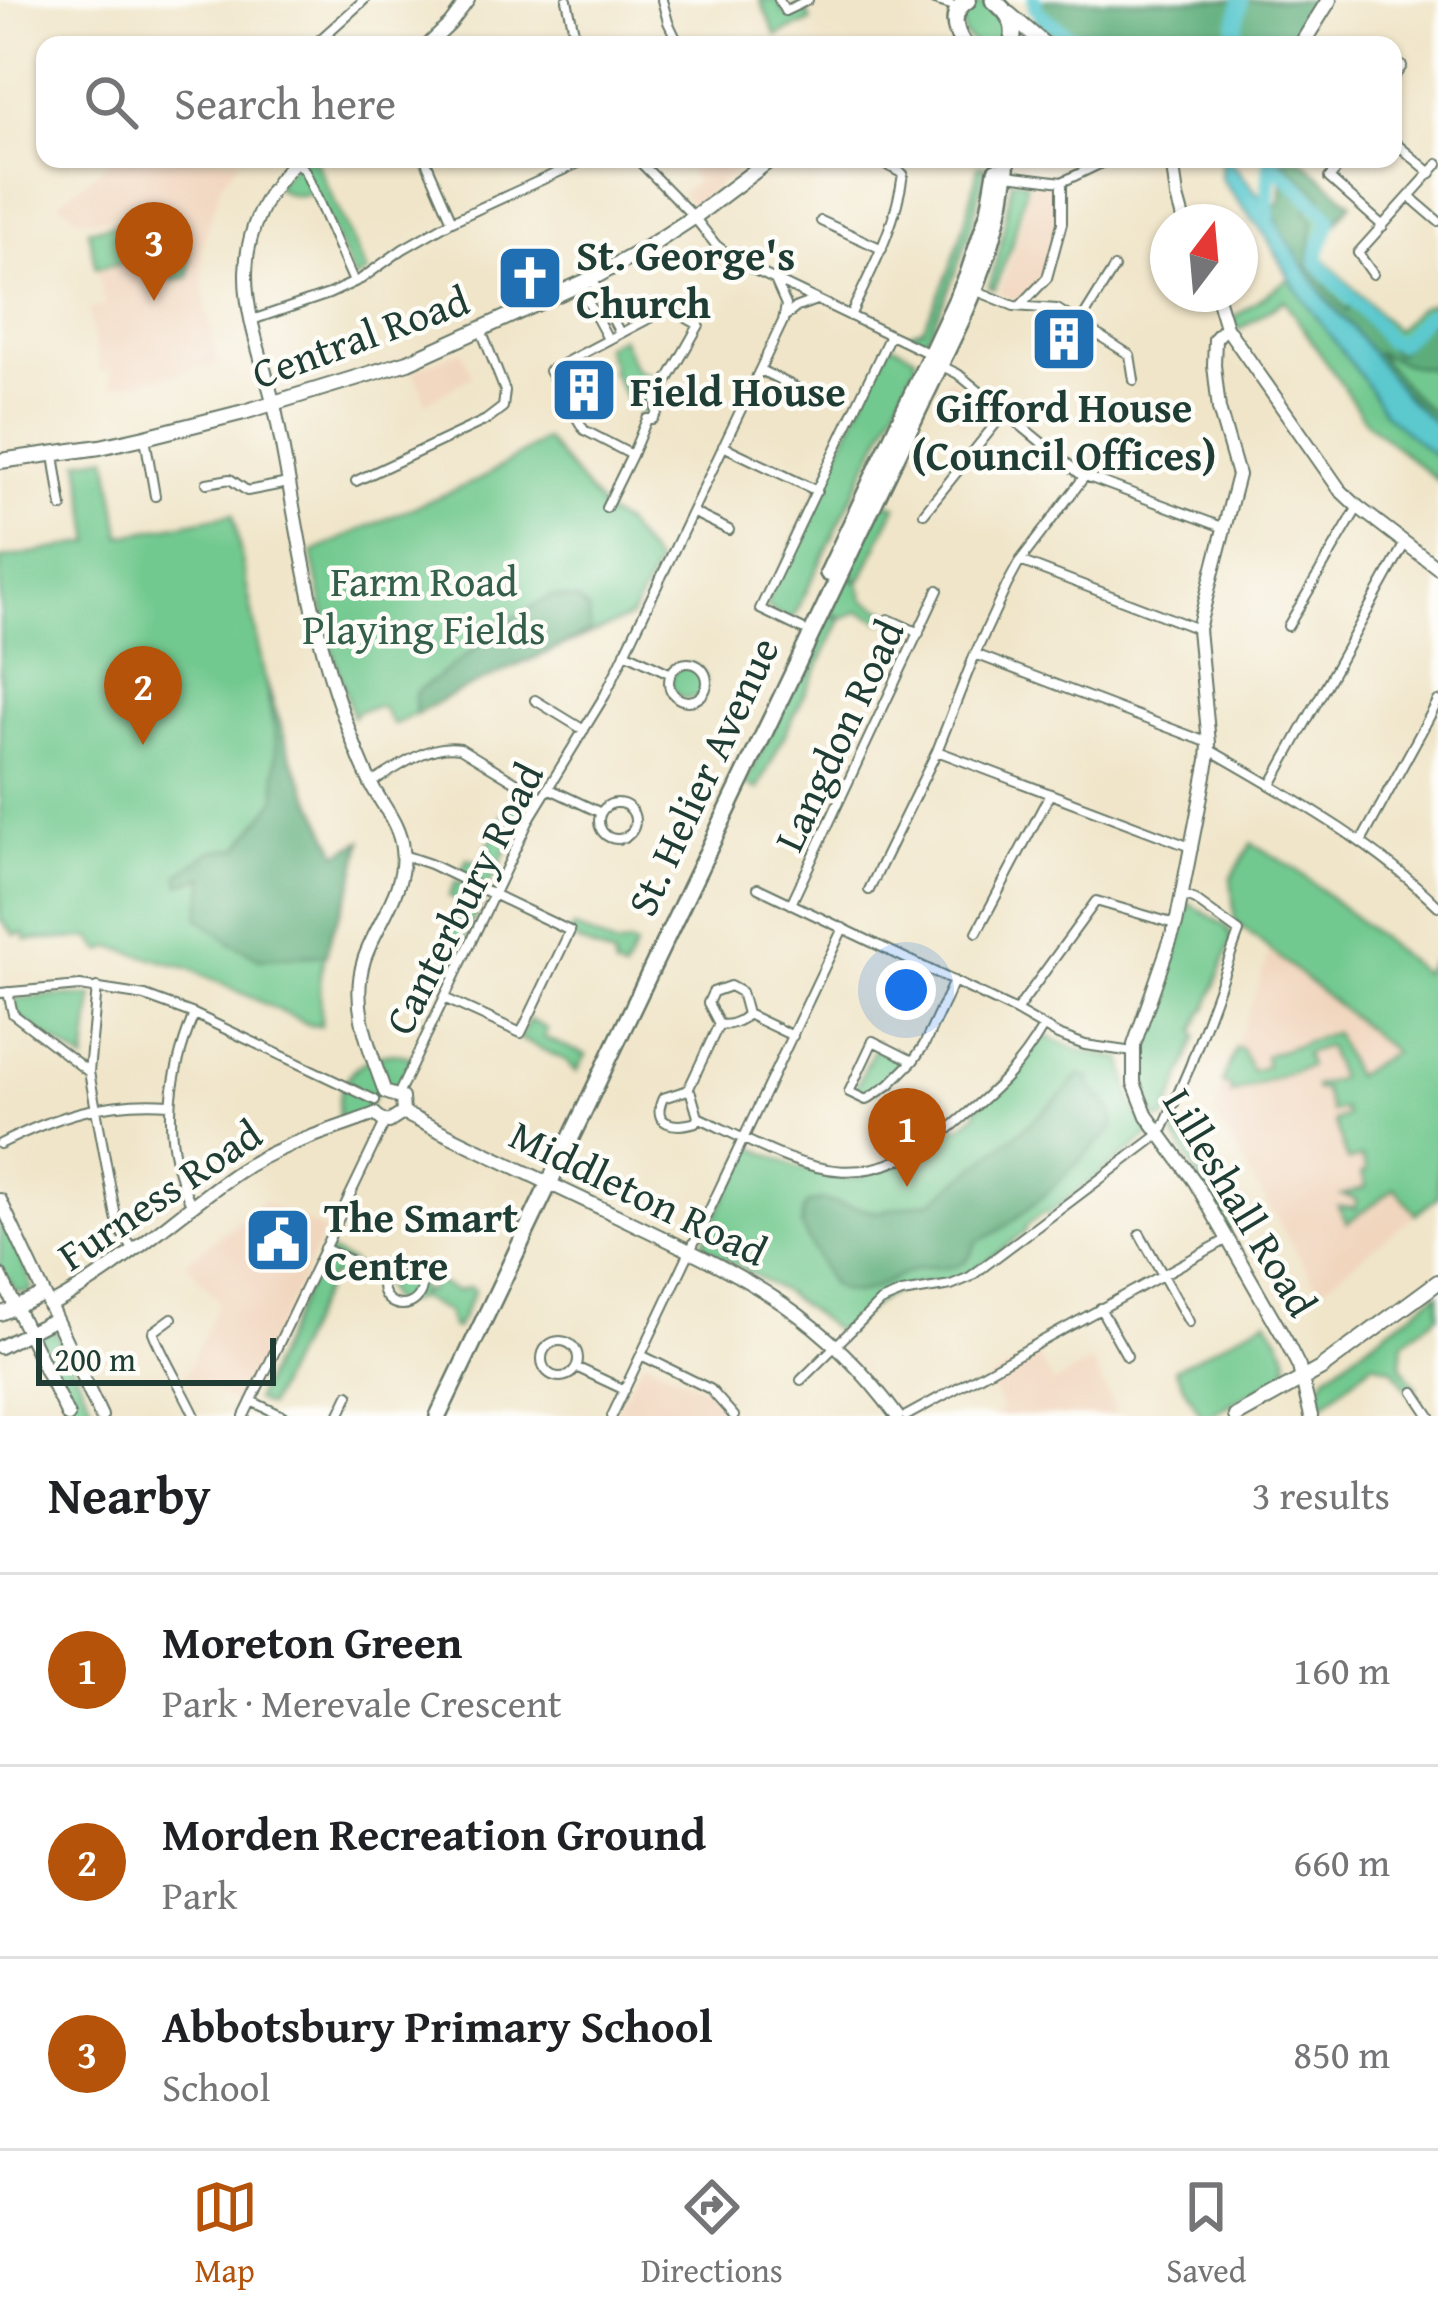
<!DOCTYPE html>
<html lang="en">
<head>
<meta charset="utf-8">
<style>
  body { margin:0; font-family:"Gentium Book Plus",serif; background:#f2f2f2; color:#202124 }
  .compass { position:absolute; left:1150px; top:204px; width:108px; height:108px; border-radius:50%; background:#fff; box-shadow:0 3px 9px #0004; rotate:16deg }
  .scale { position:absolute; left:36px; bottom:30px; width:240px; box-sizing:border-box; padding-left:12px; border:6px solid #1f3d34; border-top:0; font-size:33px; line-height:42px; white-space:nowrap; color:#1f3d34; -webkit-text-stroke:9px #fdfcf7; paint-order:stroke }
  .you { position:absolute; left:906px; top:990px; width:42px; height:42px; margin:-30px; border:9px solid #fff; border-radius:50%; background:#1a73e8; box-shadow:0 0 0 18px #1a73e833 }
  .badge { display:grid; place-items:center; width:78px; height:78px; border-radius:50%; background:#b45309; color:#fff; font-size:39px; font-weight:700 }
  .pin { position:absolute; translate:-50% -99px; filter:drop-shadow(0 3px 6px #0008) }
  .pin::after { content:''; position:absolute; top:63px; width:42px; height:36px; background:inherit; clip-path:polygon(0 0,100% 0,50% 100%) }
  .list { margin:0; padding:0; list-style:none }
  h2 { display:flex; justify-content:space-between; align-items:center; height:156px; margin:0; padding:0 48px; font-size:51px }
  h2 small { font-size:39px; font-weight:400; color:#757577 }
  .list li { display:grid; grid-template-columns:78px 1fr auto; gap:36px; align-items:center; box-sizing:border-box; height:192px; padding:0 48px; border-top:3px solid #e0e0e0 }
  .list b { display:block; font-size:45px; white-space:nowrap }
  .list p { margin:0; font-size:39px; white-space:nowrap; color:#757577 }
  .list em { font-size:39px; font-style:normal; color:#757577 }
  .icon { flex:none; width:66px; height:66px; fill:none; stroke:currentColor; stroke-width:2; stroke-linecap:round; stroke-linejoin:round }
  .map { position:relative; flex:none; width:1438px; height:1416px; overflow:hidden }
  .search { position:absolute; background:#fff; box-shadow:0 3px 9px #0004; left:36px; right:36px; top:36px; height:132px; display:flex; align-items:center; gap:30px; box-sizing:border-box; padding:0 42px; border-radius:24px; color:#757577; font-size:45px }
  .sheet { height:732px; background:#fff }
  nav { display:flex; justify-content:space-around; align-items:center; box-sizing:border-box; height:168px; border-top:3px solid #e0e0e0; background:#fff; font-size:33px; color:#757577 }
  nav a { display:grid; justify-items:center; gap:6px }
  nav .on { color:#b45309 }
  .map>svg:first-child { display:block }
  .built { fill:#f1d5bd }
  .green { fill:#72c98f; stroke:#488362; stroke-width:3 }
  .forest { fill:#5dad7a; stroke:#3e7557; stroke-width:3 }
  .water { fill:#5bc9cf; stroke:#3d8382; stroke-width:3 }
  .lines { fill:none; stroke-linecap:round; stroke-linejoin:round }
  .river { stroke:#5bc9cf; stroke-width:15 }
  .street-casing { stroke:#687868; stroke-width:12 }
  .secondary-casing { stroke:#687868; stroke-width:16 }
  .primary-casing { stroke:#687868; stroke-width:18 }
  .highway-casing { stroke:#687868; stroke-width:20 }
  .street { stroke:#fff; stroke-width:8 }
  .secondary { stroke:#fff; stroke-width:12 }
  .primary { stroke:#fff; stroke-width:14 }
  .highway { stroke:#fff; stroke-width:15 }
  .labels { text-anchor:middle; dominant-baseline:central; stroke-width:9; stroke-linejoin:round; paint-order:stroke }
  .poi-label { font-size:42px; font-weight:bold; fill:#1f3d34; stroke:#fdfcf7; text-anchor:start }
  .street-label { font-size:42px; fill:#1f3d34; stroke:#fdfcf7 }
  .park-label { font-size:42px; fill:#34604b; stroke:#fdfcf7 }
</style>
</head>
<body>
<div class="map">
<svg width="1438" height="1416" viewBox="0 0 1438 1416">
  <rect width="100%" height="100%" fill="#fdfcf7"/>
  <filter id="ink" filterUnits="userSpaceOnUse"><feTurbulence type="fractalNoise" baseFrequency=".00833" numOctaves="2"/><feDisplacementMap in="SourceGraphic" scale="24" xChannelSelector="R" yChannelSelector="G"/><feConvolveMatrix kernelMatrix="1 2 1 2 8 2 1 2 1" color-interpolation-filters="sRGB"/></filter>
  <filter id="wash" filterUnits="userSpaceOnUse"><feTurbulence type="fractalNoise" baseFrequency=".004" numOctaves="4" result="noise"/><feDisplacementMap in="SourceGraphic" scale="48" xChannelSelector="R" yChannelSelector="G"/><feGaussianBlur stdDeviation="2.7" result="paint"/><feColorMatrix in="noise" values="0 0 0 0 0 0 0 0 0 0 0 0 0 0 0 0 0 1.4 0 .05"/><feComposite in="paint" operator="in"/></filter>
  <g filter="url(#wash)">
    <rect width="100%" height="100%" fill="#f0e5c9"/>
    <path class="built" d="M112 159H241L220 187 202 248 204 296 218 364 111 387 112 369 100 371 89 310 105 306 88 230 119 223 131 209 124 206 115 215 97 220 80 218 58 203Z
      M702 159H749L693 206 681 193 696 182 689 170Z
      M1031 181 1061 184 1062 221 1045 273 1023 299 1015 300 999 293 1015 247Z
      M462 350 472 376 426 403 413 370Z
      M949 377 979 398 963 422 934 398Z
      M1252 843 1295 869 1423 973 1438 954V976L1433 984 1438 991V1197L1319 1290 1214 1114 1222 1083 1271 951 1235 921 1231 878Z
      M263 1202 324 1231 241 1405 184 1378 219 1302 186 1262Z
      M1036 1353 1053 1383 1092 1362 1116 1412 1109 1416H992L1003 1410 988 1380Z
      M643 1359 706 1390 729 1416H614Z"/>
    <path class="green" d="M760 0H778L784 13 804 4 811 21 776 36Z
      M979 3 990 7 1006 25V45H975L965 36C960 18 963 12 979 3Z
      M299 159H315L367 273 355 280 315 191C299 198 289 197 275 186Z
      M1274 159H1300L1351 203 1331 230 1319 254 1395 330 1420 307 1438 301V481L1368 424 1284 300 1239 330 1232 319 1304 268C1291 248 1275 228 1273 205L1280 204 1284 173Z
      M978 166H985C974 231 955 276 928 335L922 340 906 334 923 328C951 274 967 224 978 166Z
      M1012 179 1027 183 1011 247 994 289 989 287 1000 249Z
      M132 208 181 221 184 246 189 247V277L171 280 166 254 96 268 88 230 119 223Z
      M621 337 635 368 655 378 652 386 660 390 652 416 638 411 639 407 627 400 611 370 613 367 604 346Z
      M890 343 915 356 916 364 793 619 787 620 767 607 766 603Z
      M545 439 606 513 624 524 657 565 631 617 472 685 393 725 384 710 379 706 358 711 353 717 332 650 312 553 364 528 479 480Z
      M108 456 121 536 233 514 264 675 291 757 338 854 362 841 352 886 332 931 320 973 321 1026 310 1025 188 968 112 947 102 951 91 938 26 940 24 933 15 935 0 919V559L92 542 80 461Z
      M883 500 896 506 861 580 847 575Z
      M847 576 859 583 864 600 888 612 884 622 859 611 843 618 829 612Z
      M827 613 841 620 758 789 745 785Z
      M671 682a17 17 0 1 1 34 0a17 17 0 1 1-34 0Z
      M515 789 530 797V802L491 882 483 884 460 874 467 859 480 863Z
      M1252 843 1295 869 1423 973 1438 954V976L1433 984 1438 991V1197L1416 1214 1395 1188 1347 1223 1338 1206 1356 1208 1357 1199 1342 1195 1366 1187 1362 1173 1367 1171 1362 1157 1348 1161 1334 1121 1346 1116 1343 1109 1331 1112 1323 1089 1316 1090 1315 1086 1339 1078 1327 1046 1305 1053 1309 1066 1231 1094V1086L1222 1083 1236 1048 1242 1049 1252 1072 1267 1066 1265 1056 1334 1032 1355 1076 1394 1052 1235 921 1231 878Z
      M456 881 481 893 484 898 448 972 440 968 448 951 442 948 464 904 449 896Z
      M1189 903 1227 927 1232 939 1207 1009 1203 1011 1195 1031 1197 1037 1165 1119 1158 1120 1150 1107 1142 1082 1141 1049 1180 939Z
      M573 927 617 947 629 944 635 947 624 972 615 968 613 958 569 937Z
      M44 996H93L85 1062 23 1020 16 1011 13 1000Z
      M529 1020 547 1029 544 1038 586 1055 576 1072 567 1061 520 1039Z
      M1043 1035 1078 1050 1123 1059 1132 1104 1151 1135 1048 1214 1043 1213 1026 1226 1025 1232C996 1253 970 1278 935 1286L931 1282C892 1287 873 1303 846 1332L839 1333 784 1292 704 1247 703 1243 749 1148H754L799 1168 837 1174 841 1178 864 1177 867 1173 904 1162 930 1147 955 1127H961L977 1113V1107L1017 1071Z
      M879 1049 898 1059 901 1065 878 1087 863 1095 856 1087 873 1051Z
      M394 1053 415 1058 399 1091 378 1090 370 1102V1114L340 1125C332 1085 355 1056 394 1053Z
      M1174 1119 1195 1152 1202 1154 1220 1185 1219 1189 1237 1226 1228 1230 1171 1129Z
      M0 1207 29 1276 32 1288 28 1293 16 1291 0 1268Z
      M325 1249 352 1263 348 1270 339 1277 331 1275 268 1406 255 1400Z
      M404 1266 416 1271 421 1288 419 1296 423 1290 428 1292 434 1281 456 1291 469 1287 475 1290 456 1329 451 1327 447 1312 418 1298 399 1304 389 1299 383 1282 387 1273Z
      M1438 1293V1315L1403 1342 1401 1365 1417 1388 1409 1393 1393 1369 1373 1363 1323 1404 1319 1389 1326 1375Z
      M1267 1319C1277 1337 1296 1356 1284 1375L1209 1416H1201L1175 1369Z
      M55 1330 97 1416H74L40 1340V1335Z"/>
    <path class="forest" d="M1031 0H1317L1292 45H1058C1043 33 1032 20 1031 0Z
      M1280 159H1301L1351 203 1339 218 1320 203 1322 196Z
      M1282 179 1311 201 1306 212 1314 220 1308 266 1347 311 1350 305 1396 355 1412 340 1423 324 1438 323V367C1413 371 1396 360 1376 352 1395 375 1414 399 1438 417V425L1431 421C1412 400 1392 382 1374 360 1367 350 1361 339 1353 329 1329 300 1274 243 1273 205L1280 204Z
      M552 596 578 600 589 611 590 632 445 698 416 715 415 693 469 654 491 631Z
      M264 675 291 757 338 854 362 841 352 886 332 931 326 955 260 959 231 943 199 918 205 877 180 885 179 875 212 851 239 848 276 799V740Z
      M1079 1075 1090 1079 1091 1088C1103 1099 1115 1110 1114 1127 1086 1155 1012 1232 977 1241 973 1250 970 1259 961 1264 947 1271 936 1265 922 1268 889 1273 866 1308 831 1285L801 1226 803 1210 808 1203 821 1200 876 1212 933 1201 1029 1124 1066 1091Z"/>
    <path class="water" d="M1229 159 1272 211 1284 236 1328 302 1352 328 1408 400 1438 426V459L1385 414 1362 378 1297 291 1268 239 1227 187 1221 177 1222 160Z"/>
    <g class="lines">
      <path class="river" d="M1035 0V7L1040 14 1081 45
        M1232 45 1241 0
        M1271 162 1330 218C1328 234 1315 247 1318 263L1374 322 1387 340 1399 343C1413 333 1419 315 1438 313
        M1267 223 1270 160"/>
    </g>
  </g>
  <g filter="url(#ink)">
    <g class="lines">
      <g class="street-casing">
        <path id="street" d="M567 0 577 45
          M662 0 668 22 679 45
          M779 0 785 11 808 0
          M934 0 958 7
          M314 45 364 0
          M1393 78 1402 66
          M1393 141 1431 173
          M425 159 452 221
          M637 159 694 217 716 245 740 263 930 354
          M1346 159 1329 178 1383 226
          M296 162 305 171 354 282
          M1008 175 1062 182 1110 159
          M1410 197 1438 221
          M821 221 882 249
          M1373 274 1358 253 1438 164
          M592 280 620 333
          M579 285 608 339
          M977 291 1014 306 1057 309 1130 355 1134 380
          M1020 306 1047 278 1062 223V182
          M669 308 699 325 656 401 657 413 653 419H647L632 455 584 430 549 371Z
          M787 315 797 307 816 300
          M850 316C872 269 896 226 903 174L876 159
          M252 320 329 294 361 279 403 249 452 221 587 159
          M1080 323 1114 268
          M942 366 958 374 1080 474 1225 528
          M760 370 797 388
          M145 438 155 496
          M723 446 817 491
          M54 455 62 507
          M356 481 486 420 503 407 505 391 481 330
          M207 483 230 479 247 491 288 483
          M606 508 632 455
          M692 512 729 530
          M924 513 1005 412
          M1020 561 1198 629
          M888 619 919 633
          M1288 626 1358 507
          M802 629 760 609 890 335
          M625 652 669 673
          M975 654 1209 743
          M669 682a19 19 0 1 1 38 0a19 19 0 1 1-38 0Z
          M535 700 584 730
          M1210 750C1289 796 1373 842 1438 906
          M937 751 1193 848
          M371 783C398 768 429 742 460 748L542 798
          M1271 785 1405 543
          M548 788 599 812
          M599 821a18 18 0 1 1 36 0a18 18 0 1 1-36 0Z
          M1361 842 1438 701
          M403 855 430 864 570 931 521 1033 444 998
          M758 888 1016 1011 1058 1035 1085 1045 1133 1052
          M869 890 937 751 975 654 1007 585 1020 561 1085 476
          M791 904 938 590
          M977 932 1050 794
          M97 987 89 1072 116 1217 123 1235 134 1250
          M8 992 13 1014 89 1072
          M0 993 80 986 145 996 194 1014 375 1100
          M1016 1011 1096 901 1175 924
          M747 1014 793 1036
          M719 1024 708 1003 713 992 730 986 741 992 747 1014
          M719 1024C727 1027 742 1021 747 1014
          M873 1041 913 1061 889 1085 866 1100 849 1092Z
          M913 1061 924 1045 954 981
          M688 1090 691 1093 698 1117C806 1168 860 1207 963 1117 998 1087 1019 1068 1043 1027
          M688 1090 663 1098C650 1126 676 1128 696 1122L698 1117
          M688 1090 719 1024
          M398 1095 531 816 605 695 783 321 786 305 775 280
          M0 1144C56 1116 107 1099 170 1104
          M191 1204C160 1139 168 1079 194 1014
          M1140 1234 1189 1322
          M324 1248 384 1277
          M382 1285a20 20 0 1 1 40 0a20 20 0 1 1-40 0Z
          M1100 1308 1127 1356
          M172 1318 153 1332C165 1362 181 1386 195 1416
          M542 1359a18 18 0 1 1 36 0a18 18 0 1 1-36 0Z
          M641 1355 710 1389 734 1416
          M578 1368 625 1390
          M801 1380 880 1302 902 1293 951 1285 970 1277 1161 1133 1190 1066 1239 932 1195 900 1183 895
          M1414 1392 1430 1416
          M251 1401 283 1416
          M244 1416 385 1122
          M339 1416 349 1395
          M612 1416 843 928
          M906 1416 1226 1240"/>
      </g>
      <g class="secondary-casing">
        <path id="secondary" d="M428 45 450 24 468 0
          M297 159C267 190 247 228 246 272 245 320 266 368 276 414 297 518 309 626 347 725 354 745 362 765 371 784 382 805 400 825 402 849 407 890 376 923 364 960 350 1005 370 1050 385 1092
          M1172 159 1177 197 1184 222
          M1216 294 1226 327 1340 490 1358 507 1438 568
          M1226 327 1215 339 1214 365 1219 409 1238 475 1198 629 1209 743 1208 760 1176 924 1134 1045V1083L1147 1116 1195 1182 1286 1341 1299 1367 1311 1416
          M385 1092 402 1098 403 1113
          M403 1113C474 1148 546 1182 618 1216 735 1273 817 1306 897 1416
          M375 1114 382 1120 389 1122 403 1113
          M0 1200 101 1416
          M0 1275 68 1416
          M49 1306C119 1270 174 1215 238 1172 279 1144 329 1132 375 1114
          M0 1314 43 1295
          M0 1347 55 1319"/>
      </g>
      <g class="primary-casing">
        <path id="primary" d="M1009 14 1045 45
          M1301 45 1329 0
          M0 461 100 447 145 437 244 412 408 362 591 279 645 249 694 217 771 159
          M1236 1416 1320 1369 1438 1282"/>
      </g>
      <g class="highway-casing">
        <path id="highway" d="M993 0C1008 12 1018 25 1011 45
          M964 45C953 29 950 11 968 0
          M828 573 967 277 989 211 996 171
          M438 1416 961 321C985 268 1003 217 1007 159"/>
      </g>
      <use href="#street" class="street"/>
      <use href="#secondary" class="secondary"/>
      <use href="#primary" class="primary"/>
      <use href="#highway" class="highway"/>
    </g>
  </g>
  <defs>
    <g id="church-square" transform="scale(3.45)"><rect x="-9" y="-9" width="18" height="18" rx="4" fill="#1f6fb2" stroke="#fdfcf7"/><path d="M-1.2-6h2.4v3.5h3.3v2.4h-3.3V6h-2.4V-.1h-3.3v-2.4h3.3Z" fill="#fff"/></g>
    <g id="building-square" transform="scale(3.45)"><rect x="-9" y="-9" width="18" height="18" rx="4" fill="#1f6fb2" stroke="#fdfcf7"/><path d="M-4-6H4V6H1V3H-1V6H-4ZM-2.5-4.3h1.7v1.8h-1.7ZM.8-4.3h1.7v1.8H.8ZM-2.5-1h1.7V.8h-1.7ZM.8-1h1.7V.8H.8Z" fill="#fff"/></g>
    <g id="civic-square" transform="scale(3.45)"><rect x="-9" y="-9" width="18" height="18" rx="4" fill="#1f6fb2" stroke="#fdfcf7"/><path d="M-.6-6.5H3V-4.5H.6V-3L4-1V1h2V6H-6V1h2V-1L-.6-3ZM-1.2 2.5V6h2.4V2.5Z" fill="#fff"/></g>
  </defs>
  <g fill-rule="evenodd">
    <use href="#church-square" x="530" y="278"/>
    <use href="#building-square" x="1064" y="339"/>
    <use href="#building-square" x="584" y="390"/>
    <use href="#civic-square" x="278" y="1240"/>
  </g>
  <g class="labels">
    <g class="poi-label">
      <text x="576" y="254">St. George's<tspan x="576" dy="48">Church</tspan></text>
      <text x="630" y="390">Field House</text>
      <text x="1064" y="406" text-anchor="middle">Gifford House<tspan x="1064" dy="48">(Council Offices)</tspan></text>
      <text x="324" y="1216">The Smart<tspan x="324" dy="48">Centre</tspan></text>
    </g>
    <g class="street-label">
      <text transform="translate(360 336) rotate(-20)">Central Road</text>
      <text transform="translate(838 735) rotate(-65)">Langdon Road</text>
      <text transform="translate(702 776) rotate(-65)">St. Helier Avenue</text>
      <text transform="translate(463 898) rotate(-63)">Canterbury Road</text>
      <text transform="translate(639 1192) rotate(26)">Middleton Road</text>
      <text transform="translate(159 1194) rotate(-34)">Furness Road</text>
      <text transform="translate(1241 1202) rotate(59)">Lilleshall Road</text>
    </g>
    <g class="park-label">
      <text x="424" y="580">Farm Road<tspan x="424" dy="48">Playing Fields</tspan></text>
    </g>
  </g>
</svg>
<svg class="compass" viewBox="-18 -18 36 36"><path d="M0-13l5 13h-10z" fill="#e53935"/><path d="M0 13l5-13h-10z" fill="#757577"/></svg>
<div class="scale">200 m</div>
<div class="you"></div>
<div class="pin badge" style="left:907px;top:1187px">1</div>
<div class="pin badge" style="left:143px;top:745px">2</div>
<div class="pin badge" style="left:154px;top:301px">3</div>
<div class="search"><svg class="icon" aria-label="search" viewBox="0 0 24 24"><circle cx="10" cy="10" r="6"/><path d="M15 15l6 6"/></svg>Search here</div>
</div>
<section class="sheet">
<h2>Nearby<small>3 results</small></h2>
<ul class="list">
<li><span class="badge">1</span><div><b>Moreton Green</b><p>Park · Merevale Crescent</p></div><em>160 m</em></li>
<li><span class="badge">2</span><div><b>Morden Recreation Ground</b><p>Park</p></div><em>660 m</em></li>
<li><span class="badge">3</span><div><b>Abbotsbury Primary School</b><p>School</p></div><em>850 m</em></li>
</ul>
</section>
<nav>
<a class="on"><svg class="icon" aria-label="map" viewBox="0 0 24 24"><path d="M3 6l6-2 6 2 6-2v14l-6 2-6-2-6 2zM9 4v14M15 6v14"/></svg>Map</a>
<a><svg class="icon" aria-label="directions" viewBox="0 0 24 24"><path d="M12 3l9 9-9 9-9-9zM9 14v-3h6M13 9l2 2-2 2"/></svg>Directions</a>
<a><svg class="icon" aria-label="saved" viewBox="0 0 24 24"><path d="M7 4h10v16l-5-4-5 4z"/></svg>Saved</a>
</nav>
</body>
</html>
